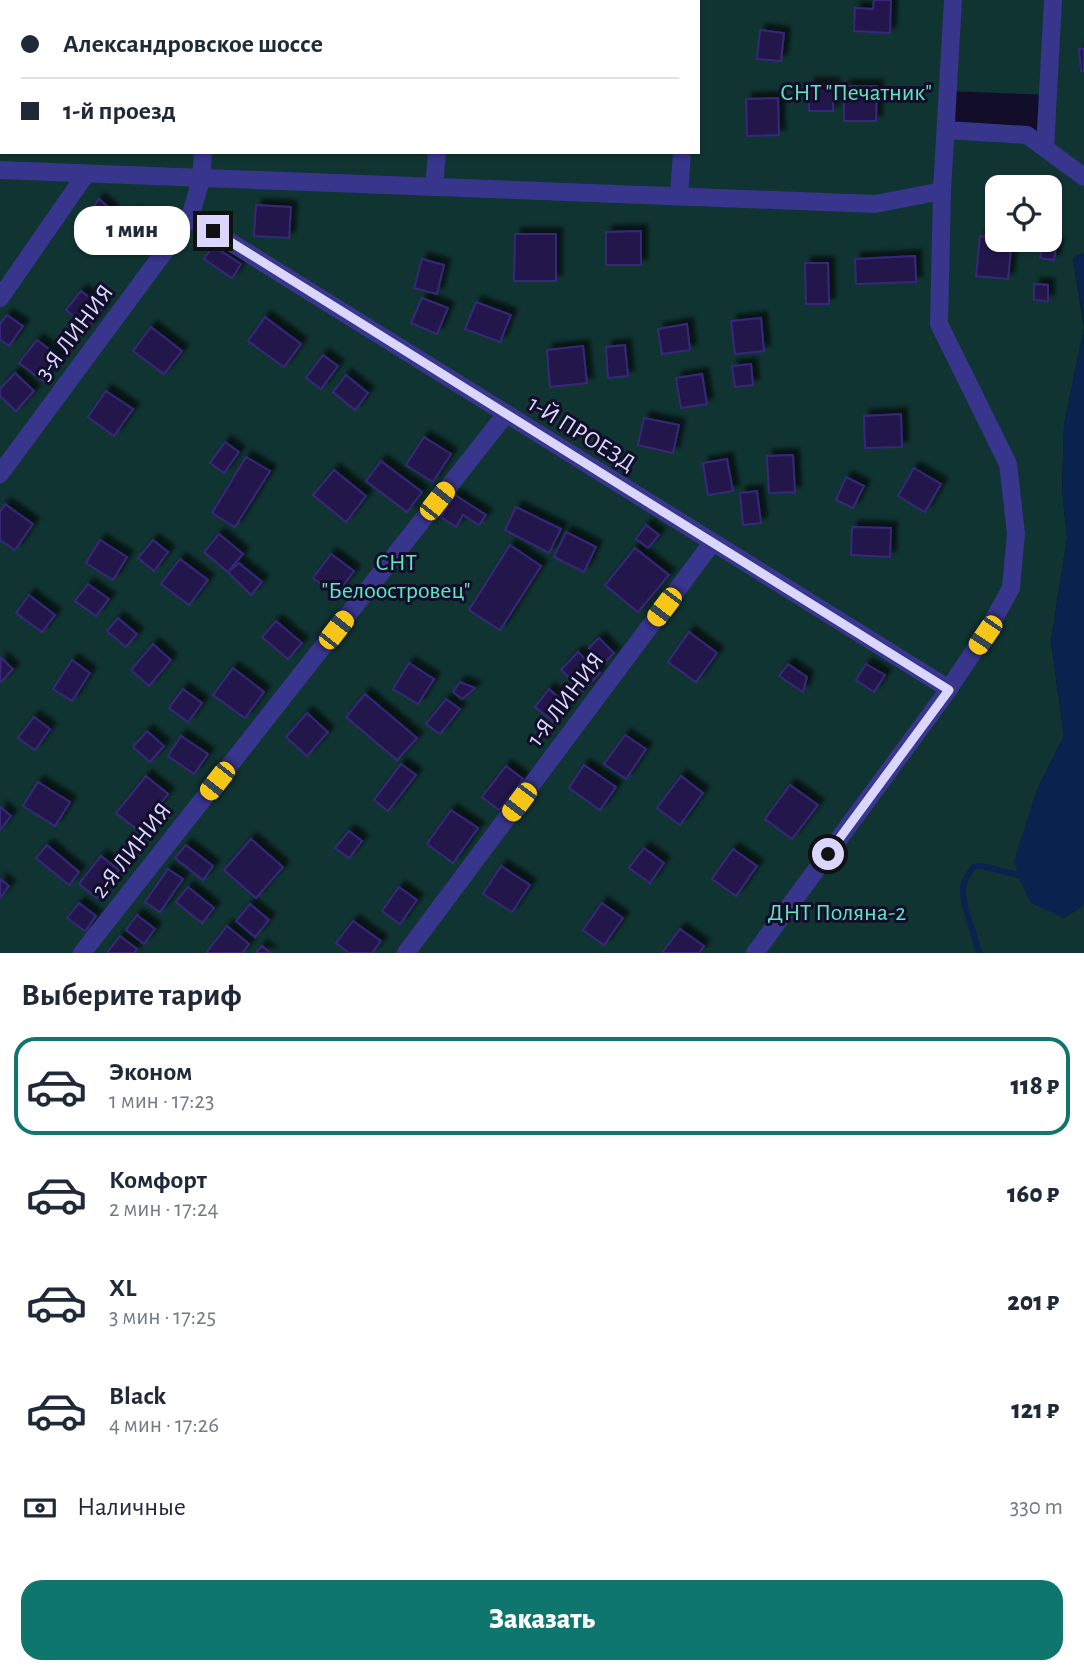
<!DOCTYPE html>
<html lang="ru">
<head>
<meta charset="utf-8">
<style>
	:root { --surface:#fff; --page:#f6f6f7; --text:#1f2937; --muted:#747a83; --line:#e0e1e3; --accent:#0f766e }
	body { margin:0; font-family:"Alegreya Sans",sans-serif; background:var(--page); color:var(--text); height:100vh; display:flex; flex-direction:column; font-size:26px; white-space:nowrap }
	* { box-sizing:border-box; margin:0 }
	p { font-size:23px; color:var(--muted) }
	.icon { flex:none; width:38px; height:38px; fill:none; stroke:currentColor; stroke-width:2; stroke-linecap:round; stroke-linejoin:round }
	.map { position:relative; height:953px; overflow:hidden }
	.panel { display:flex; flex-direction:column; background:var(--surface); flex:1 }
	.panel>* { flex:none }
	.hud { position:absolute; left:0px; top:0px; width:700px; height:154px; box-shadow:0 2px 5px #0004; display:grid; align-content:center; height:154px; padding:0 21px; background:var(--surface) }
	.tools { position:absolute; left:985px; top:175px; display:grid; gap:14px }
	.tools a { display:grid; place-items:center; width:77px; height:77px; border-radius:14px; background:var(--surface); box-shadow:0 2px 5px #0004; font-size:35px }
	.end { position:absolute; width:32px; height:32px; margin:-16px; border:9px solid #dad6ff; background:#111; box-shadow:0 0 0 4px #111 }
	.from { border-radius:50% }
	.bubble { position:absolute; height:49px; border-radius:21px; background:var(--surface); box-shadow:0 2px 5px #0004; font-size:23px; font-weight:800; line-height:49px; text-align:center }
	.car { position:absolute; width:21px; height:42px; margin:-21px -10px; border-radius:9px; box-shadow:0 0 5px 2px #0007; background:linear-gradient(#f5c518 24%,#345 0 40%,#f5c518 0 76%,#345 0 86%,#f5c518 0) }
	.hud b { display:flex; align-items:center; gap:24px; height:66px; font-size:26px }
	.hud b+b { border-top:2px solid var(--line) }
	.hud i { width:18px; height:18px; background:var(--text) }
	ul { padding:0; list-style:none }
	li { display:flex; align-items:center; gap:21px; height:98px; margin:0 14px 10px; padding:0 7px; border:4px solid transparent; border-radius:21px }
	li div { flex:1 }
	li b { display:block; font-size:26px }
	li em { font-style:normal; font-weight:800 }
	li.on { border-color:var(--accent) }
	li>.icon { width:63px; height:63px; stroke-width:1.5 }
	h2 { padding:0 21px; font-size:32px; line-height:84px }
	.pay { display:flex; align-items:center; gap:18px; height:77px; padding:0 21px; font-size:26px }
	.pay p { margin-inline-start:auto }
	.cta { display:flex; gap:14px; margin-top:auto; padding:14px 21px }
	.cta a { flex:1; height:80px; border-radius:21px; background:var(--accent); color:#fff; font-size:28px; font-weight:800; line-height:80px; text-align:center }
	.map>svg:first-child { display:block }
	.green { fill:#103432; fill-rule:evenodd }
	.water { fill:#08234e }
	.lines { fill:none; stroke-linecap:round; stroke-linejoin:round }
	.stream { stroke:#08234e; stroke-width:6 }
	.building { fill:#22184c; stroke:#37287a; stroke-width:2; filter:url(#shadow) }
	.minor { stroke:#37358c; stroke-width:18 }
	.route { stroke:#dad6ff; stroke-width:9 }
	.labels { text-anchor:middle; stroke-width:6; stroke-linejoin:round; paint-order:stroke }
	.park-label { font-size:24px; fill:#57eac3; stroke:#120e29 }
	.street-label { font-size:24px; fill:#dad6ff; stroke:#120e29 }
</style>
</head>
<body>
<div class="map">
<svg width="1084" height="953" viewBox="0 0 1084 953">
	<defs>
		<filter id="shadow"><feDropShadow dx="6" dy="-6" stdDeviation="2" flood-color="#0009"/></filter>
	</defs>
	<rect width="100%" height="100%" fill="#120e29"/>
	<path class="green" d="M0 0H1084V253L1073 258 1084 328 1064 425 1062 488 1067 538 1051 641 1064 736 1036 792 1054 912 1064 918 1081 907 1084 901V953H0ZM2 2H698V152H2ZM949 91 1047 95 1045 148 1027 135 946 131ZM998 187H1050V240H998Z"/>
	<g class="water">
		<polygon points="1084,253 1084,324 1073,258"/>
		<polygon points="1084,328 1084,901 1081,907 1064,918 1031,903 1020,881 1014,861 1036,792 1064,736 1051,641 1067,538 1062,488 1064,425"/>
	</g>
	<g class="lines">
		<g class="stream">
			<polyline points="580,2 580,0"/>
			<path d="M979 953C975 935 961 903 963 887 964 880 970 873 973 867L982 866 1018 875 1022 869"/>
		</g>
	</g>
	<g class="building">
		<polygon points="874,0 891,0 890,33 854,31 855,8 873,9"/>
		<polygon points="760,30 784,33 781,61 757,59"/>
		<polygon points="1079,49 1084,49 1084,71 1081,71"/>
		<rect x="809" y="84" width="24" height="27"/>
		<polygon points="844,86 877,86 876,121 844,121"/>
		<polygon points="778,98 779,135 747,136 746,99"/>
		<polygon points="99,199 112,210 99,225 87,215"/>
		<polygon points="256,205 291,207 289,238 254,236"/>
		<polygon points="133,212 152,228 133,252 113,236"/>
		<polygon points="641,231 641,265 606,265 606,232"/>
		<polygon points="515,234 556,234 556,281 514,281"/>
		<polygon points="980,236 998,238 998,240 1012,240 1008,279 976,276"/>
		<polygon points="1043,240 1057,242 1054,260 1040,258"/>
		<polygon points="213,246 241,264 232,278 204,259"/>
		<polygon points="915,256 916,282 856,284 855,259"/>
		<polygon points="422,259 444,265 437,294 414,288"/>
		<polygon points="805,263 828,263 829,304 806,304"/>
		<polygon points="1034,284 1048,285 1048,301 1034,300"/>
		<polygon points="81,291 103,308 88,327 66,310"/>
		<polygon points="422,298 448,308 437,334 411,323"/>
		<polygon points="476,302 511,315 500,342 465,329"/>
		<polygon points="7,315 23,326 9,346 0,339 0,324"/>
		<polygon points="265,317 301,344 284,367 248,341"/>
		<polygon points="761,318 764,351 735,354 731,321"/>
		<polygon points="687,324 690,350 662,354 658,329"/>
		<polygon points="151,327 182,351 164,374 133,351"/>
		<polygon points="37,340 61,358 43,381 19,363"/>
		<polygon points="625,345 628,376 608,378 606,347"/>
		<polygon points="583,346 587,383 550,387 547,350"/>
		<polygon points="323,355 338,366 321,389 306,378"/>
		<polygon points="751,364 753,385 735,387 732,366"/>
		<polygon points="15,373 34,391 16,411 0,396 0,389"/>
		<polygon points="702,374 707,404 681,408 676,378"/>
		<polygon points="346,375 368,393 355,410 333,392"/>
		<polygon points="106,391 133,409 114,436 88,417"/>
		<polygon points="901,414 902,447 865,448 864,416"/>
		<polygon points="644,418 679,425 673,453 638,445"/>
		<polygon points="424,437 451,454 433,482 406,465"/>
		<polygon points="225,442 239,452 224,473 210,463"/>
		<polygon points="793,455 795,492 769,493 767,456"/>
		<polygon points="246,457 270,471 235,527 212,513"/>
		<polygon points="727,459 733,491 708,495 703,463"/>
		<polygon points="381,461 422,492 407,512 366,481"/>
		<polygon points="914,468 941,484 925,512 898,496"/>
		<polygon points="334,470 366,496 346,522 313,495"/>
		<polygon points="846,477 864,486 853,508 836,500"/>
		<polygon points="757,491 761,523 743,525 740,493"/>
		<polygon points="455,495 486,515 479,525 463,515 456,527 441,517"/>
		<polygon points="5,504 33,524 15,550 0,540 0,512"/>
		<polygon points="516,507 561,529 549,553 505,530"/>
		<polygon points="646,525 659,535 648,548 636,539"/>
		<polygon points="852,527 891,528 890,557 851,555"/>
		<polygon points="566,532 596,547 584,572 554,557"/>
		<polygon points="219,534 243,554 228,572 204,552"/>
		<polygon points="100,540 127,557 113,580 86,563"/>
		<polygon points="153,540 168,552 154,571 138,558"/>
		<polygon points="510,545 541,566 500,630 469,610"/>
		<polygon points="635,548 669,575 638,612 605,585"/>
		<polygon points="331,554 354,571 336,595 313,578"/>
		<polygon points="180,559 208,580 189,605 161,584"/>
		<polygon points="239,563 262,582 251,595 228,572"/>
		<polygon points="88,584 109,599 96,616 75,601"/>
		<polygon points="29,595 55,615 42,632 16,613"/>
		<polygon points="118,618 137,634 126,647 107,631"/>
		<polygon points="276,621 302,643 288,659 262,637"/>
		<polygon points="689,632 717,653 696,682 668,662"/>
		<polygon points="599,638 614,653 604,663 589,648"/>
		<polygon points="153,644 171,660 149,686 131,670"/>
		<polygon points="578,652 600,673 583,691 561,670"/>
		<polygon points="1,658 13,669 1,682 0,681"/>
		<polygon points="72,660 90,673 72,701 53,689"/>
		<polygon points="409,663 434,679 418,704 393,689"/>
		<polygon points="788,664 807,677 803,692 779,676"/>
		<polygon points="866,664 885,675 874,692 856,680"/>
		<polygon points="233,668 264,692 245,718 213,695"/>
		<polygon points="460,682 475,688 462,699 453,692"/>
		<polygon points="183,689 202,703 188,722 169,708"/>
		<polygon points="549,689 568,705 554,722 535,707"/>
		<polygon points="365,694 417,738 397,760 346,717"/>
		<polygon points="446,699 460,709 440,734 426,724"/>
		<polygon points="307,713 328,732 307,756 286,737"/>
		<polygon points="34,717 50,729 35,750 18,738"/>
		<polygon points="147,731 164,746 150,762 133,747"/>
		<polygon points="625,735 646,749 626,779 604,764"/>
		<polygon points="181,736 208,754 194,774 168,756"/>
		<polygon points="401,764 416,775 388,811 374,800"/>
		<polygon points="584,765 616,787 600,810 569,788"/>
		<polygon points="506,766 523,779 499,810 482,797"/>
		<polygon points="146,776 168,794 139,831 116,813"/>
		<polygon points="681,776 703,793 680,825 657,808"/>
		<polygon points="38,782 70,802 55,826 23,806"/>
		<polygon points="790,785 818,805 792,839 765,819"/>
		<polygon points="0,807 11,816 0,830"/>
		<polygon points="451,810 478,828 453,863 427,844"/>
		<polygon points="349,831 362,841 349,858 335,848"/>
		<polygon points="251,839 283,867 256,898 224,870"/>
		<polygon points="47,845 79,872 69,885 36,858"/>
		<polygon points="186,845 213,866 203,880 175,858"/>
		<polygon points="644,848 664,863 650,883 629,868"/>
		<polygon points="733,849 757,866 736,896 712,879"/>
		<polygon points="101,856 119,870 97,898 79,884"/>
		<polygon points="501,866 530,885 512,912 483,894"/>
		<polygon points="168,869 183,879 160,912 145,902"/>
		<polygon points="0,879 9,886 0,898"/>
		<polygon points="188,887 214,908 202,923 176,902"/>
		<polygon points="399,887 417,900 400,924 382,911"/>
		<polygon points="79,903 96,916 85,931 67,918"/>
		<polygon points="602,903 623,918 604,945 583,930"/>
		<polygon points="250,904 269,920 255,937 236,921"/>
		<polygon points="137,915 155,929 144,944 126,930"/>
		<polygon points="353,921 381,941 372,953 349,953 336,943"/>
		<polygon points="227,926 249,944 242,953 206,953"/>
		<polygon points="680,929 704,946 699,953 662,953"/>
		<polygon points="120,936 137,949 134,953 107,953"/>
		<polygon points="262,946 270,953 256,953"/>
	</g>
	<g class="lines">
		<g class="minor">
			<polyline points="213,2 213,0"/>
			<polyline points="448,2 448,0"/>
			<polyline points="689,2 689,0"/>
			<polyline points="946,130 1027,135 1084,177"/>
			<polyline points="1045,148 1053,0"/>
			<polyline points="0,170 875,204 942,191"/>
			<polyline points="434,187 437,152"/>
			<polyline points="679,196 682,152"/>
			<polyline points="190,217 949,689"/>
			<polyline points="0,298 86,174"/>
			<polyline points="0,474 190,217 201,180 203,152"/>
			<polyline points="82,953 505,415"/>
			<polyline points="406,953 712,543"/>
			<polyline points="755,953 941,700 985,635 1011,588 1016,533 1008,464 939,324 942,191 953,0"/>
		</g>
	</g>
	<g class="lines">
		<polyline class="route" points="213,231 949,690 828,854"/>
	</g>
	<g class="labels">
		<g class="park-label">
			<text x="856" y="100">СНТ "Печатник"</text>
			<text x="396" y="570">СНТ<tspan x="396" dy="28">"Белоостровец"</tspan></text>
			<text x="837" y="920">ДНТ Поляна-2</text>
		</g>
		<g class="street-label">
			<text transform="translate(74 332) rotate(-53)" y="8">3-Я ЛИНИЯ</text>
			<text transform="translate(582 433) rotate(32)" y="8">1-Й ПРОЕЗД</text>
			<text transform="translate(565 699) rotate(-53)" y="8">1-Я ЛИНИЯ</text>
			<text transform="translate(131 850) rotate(-52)" y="8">2-Я ЛИНИЯ</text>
		</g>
	</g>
</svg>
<div class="tools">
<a><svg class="icon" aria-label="locate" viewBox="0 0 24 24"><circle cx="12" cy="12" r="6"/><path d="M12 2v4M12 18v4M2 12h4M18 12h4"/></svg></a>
</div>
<i class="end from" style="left:828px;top:854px"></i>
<i class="end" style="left:213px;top:231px"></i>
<div class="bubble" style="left:74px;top:206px;width:116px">1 мин</div>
<i class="car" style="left:437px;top:501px;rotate:38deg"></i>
<i class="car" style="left:664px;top:607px;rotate:217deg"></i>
<i class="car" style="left:336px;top:630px;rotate:38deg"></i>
<i class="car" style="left:985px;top:635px;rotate:214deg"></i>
<i class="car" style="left:217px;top:781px;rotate:218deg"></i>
<i class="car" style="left:519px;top:802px;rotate:217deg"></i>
<div class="hud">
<b><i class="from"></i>Александровское шоссе</b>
<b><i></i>1-й проезд</b>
</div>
</div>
<section class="panel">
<h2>Выберите тариф</h2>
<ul>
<li class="on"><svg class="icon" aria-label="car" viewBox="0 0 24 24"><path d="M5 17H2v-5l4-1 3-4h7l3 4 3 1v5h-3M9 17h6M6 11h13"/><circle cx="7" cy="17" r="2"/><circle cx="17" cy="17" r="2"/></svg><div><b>Эконом</b><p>1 мин · 17:23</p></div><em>118 ₽</em></li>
<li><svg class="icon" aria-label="car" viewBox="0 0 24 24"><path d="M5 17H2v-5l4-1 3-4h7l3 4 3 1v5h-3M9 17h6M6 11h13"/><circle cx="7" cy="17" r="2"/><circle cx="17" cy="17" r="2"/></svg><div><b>Комфорт</b><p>2 мин · 17:24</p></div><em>160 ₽</em></li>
<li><svg class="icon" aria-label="car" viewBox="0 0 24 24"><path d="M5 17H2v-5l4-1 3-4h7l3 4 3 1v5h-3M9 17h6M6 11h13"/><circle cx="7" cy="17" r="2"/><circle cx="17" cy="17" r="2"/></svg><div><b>XL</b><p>3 мин · 17:25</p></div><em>201 ₽</em></li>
<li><svg class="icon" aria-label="car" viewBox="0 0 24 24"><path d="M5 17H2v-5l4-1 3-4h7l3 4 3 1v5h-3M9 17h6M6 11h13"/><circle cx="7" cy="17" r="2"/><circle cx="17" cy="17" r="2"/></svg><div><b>Black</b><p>4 мин · 17:26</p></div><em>121 ₽</em></li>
</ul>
<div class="pay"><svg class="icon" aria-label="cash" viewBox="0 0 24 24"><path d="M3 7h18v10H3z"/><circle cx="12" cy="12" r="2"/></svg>Наличные<p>330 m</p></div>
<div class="cta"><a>Заказать</a></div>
</section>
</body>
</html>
